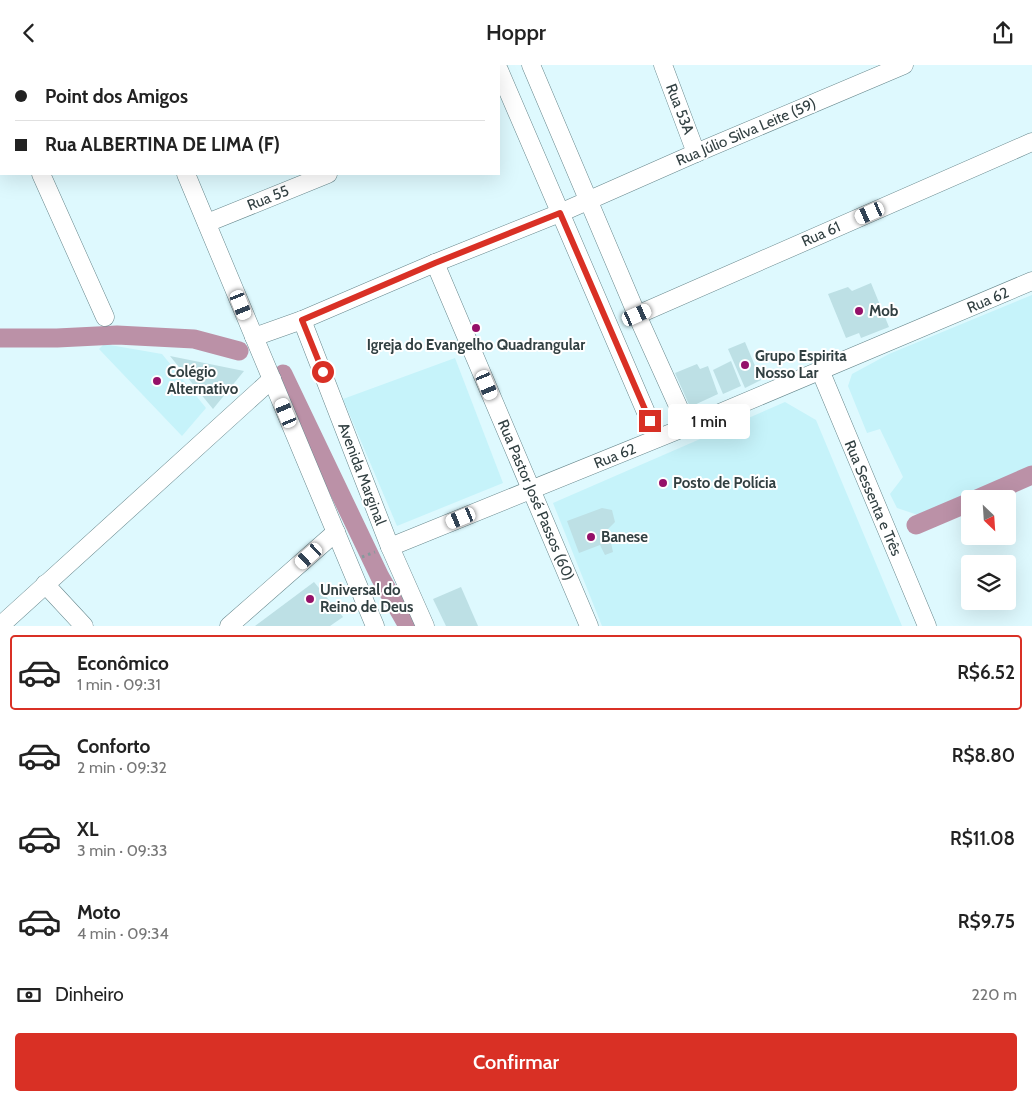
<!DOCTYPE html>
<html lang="pt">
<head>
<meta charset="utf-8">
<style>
	:root { --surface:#fff; --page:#f6f6f6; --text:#222; --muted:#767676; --line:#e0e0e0; --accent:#d93025 }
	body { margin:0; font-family:Cabin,sans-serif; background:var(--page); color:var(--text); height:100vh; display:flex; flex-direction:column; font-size:19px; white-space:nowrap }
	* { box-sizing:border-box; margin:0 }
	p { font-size:16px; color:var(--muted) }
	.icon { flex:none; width:28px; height:28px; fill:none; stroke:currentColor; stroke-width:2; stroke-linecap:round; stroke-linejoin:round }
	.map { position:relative; height:561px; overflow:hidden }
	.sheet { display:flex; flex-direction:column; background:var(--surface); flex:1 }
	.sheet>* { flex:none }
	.guide { position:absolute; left:0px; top:0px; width:500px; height:110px; box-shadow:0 5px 20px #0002; display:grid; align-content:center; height:110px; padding:0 15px; background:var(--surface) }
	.needle { width:32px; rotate:155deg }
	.controls { position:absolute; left:961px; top:425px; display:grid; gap:10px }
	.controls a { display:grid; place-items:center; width:55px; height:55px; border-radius:5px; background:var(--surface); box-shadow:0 5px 20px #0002; font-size:25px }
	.end { position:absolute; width:22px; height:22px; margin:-11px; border:6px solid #d93025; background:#fff; box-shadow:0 0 0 2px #fff }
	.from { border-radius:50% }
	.bubble { position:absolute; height:35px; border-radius:5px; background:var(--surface); box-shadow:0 5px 20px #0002; font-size:16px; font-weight:600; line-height:35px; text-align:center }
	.car { position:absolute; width:15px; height:30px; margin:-15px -8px; border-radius:6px; box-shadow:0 0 4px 1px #0007; background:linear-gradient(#fff 24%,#345 0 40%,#fff 0 76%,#345 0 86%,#fff 0) }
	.guide b { display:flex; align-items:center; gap:18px; height:48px; font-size:19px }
	.guide b+b { border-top:1px solid var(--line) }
	.guide i { width:12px; height:12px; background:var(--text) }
	ul { padding:9px 0 0; list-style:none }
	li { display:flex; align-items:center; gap:15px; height:75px; margin:0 10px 8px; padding:0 5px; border:2px solid transparent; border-radius:5px }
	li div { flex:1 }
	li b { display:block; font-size:19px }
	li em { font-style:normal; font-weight:600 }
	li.active { border-color:var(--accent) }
	li>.icon { width:45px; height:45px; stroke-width:1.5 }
	.pay { display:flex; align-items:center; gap:12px; height:55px; padding:0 15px; font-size:19px }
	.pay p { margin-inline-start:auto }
	.cta { display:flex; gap:10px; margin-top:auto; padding:10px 15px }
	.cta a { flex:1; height:58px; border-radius:5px; background:var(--accent); color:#fff; font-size:20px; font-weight:600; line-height:58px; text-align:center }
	header { display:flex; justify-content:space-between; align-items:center; height:65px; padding:0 15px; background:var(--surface); font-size:22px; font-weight:600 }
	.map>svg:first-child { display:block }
	.built { fill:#c6f3fa }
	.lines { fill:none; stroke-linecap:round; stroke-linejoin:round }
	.canal { stroke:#bb91a7; stroke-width:19 }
	.building { fill:#bde0e5 }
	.minor-casing { stroke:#67878c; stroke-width:19 }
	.path { stroke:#85999c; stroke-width:3; stroke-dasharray:2.5 4; stroke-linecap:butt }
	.minor { stroke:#fff; stroke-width:18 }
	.route { stroke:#d93025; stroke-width:6 }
	.poi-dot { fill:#951169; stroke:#fff; stroke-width:2 }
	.labels { text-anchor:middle; stroke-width:4; stroke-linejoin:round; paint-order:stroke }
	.street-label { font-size:15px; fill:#324042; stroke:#fff }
	.poi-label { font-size:15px; font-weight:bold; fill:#324042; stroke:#fff; text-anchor:start }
</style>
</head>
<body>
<header><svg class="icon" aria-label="back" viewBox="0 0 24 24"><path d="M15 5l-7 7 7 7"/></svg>Hoppr<svg class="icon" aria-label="share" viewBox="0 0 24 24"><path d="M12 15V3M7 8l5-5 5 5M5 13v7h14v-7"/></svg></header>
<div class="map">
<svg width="1032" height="561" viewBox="0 0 1032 561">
	<rect width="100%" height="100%" fill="#def9fe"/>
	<g class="built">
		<polygon points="1032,230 1032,401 918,450 897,443 890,429 903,412 880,364 867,368 848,321 852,309 889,289"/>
		<polygon points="104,279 162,289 206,343 182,371 99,284"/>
		<polygon points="455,293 503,418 397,461 343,334"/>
		<polygon points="785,337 816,355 902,561 602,561 553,438"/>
	</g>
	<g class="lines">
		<g class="canal">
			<polyline points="0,273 57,273 117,270 194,274 239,286"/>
			<polyline points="283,309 380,512 408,561"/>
			<polyline points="977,434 1032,410"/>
			<polyline points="916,460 970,437"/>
		</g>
	</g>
	<g class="building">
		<polygon points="871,218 889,262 861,273 859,268 846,273 828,229 848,222 852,226"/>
		<polygon points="745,277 761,315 745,323 728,284"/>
		<polygon points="170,291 244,306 213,344"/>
		<polygon points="731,296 741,321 723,329 713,305"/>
		<polygon points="697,299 700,304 708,301 718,329 690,342 675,308"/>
		<polygon points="602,443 612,445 615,457 608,464 613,487 605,490 600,480 579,488 567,456"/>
		<polygon points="314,517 343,552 330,561 255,561"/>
		<polygon points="461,522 478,561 446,561 433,534"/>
	</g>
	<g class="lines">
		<g class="minor-casing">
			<g id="minor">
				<polyline points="134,0 134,1"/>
				<polyline points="531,0 637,250 687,361"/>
				<polyline points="663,0 696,88"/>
				<polyline points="282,1 285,0"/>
				<polyline points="499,5 657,373"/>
				<polyline points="0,40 1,42"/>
				<polyline points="41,109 105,252"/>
				<polyline points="186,109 375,561"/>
				<polyline points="207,158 328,109"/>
				<polyline points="435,198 589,561"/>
				<polyline points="637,250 1032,77"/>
				<polyline points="302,255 390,482 425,561"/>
				<polyline points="254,272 302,255 435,198 560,148 696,88 904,0"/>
				<polyline points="820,305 927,561"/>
				<polyline points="390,482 703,355 1032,216"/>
				<polyline points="45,519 84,561"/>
				<polyline points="0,561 272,314"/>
				<polyline points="229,561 336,467"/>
			</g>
		</g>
		<polyline class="path" points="362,492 375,487"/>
		<use href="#minor" class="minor"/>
	</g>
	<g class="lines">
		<polyline class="route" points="323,307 302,255 435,198 560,148 650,356"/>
	</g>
	<g class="poi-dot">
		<circle cx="859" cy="246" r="5"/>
		<circle cx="476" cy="263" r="5"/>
		<circle cx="745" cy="300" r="5"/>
		<circle cx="157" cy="316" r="5"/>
		<circle cx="663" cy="418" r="5"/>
		<circle cx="591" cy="472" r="5"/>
		<circle cx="310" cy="534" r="5"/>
	</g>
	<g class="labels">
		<g class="street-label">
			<text transform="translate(680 44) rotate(69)" y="5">Rua 53A</text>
			<text transform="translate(746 67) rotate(-23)" y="5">Rua Júlio Silva Leite (59)</text>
			<text transform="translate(268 133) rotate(-22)" y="5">Rua 55</text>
			<text transform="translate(821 169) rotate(-24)" y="5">Rua 61</text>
			<text transform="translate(988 235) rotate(-23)" y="5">Rua 62</text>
			<text transform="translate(615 391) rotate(-22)" y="5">Rua 62</text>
			<text transform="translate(362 409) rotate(69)" y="5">Avenida Marginal</text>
			<text transform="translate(873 433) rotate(67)" y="5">Rua Sessenta e Três</text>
			<text transform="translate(536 435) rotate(67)" y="5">Rua Pastor José Passos (60)</text>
		</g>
		<g class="poi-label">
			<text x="869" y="251">Mob</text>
			<text x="476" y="285" text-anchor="middle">Igreja do Evangelho Quadrangular</text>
			<text x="755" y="296">Grupo Espirita<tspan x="755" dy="17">Nosso Lar</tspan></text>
			<text x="167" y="312">Colégio<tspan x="167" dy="17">Alternativo</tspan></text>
			<text x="673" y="423">Posto de Polícia</text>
			<text x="601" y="477">Banese</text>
			<text x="320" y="530">Universal do<tspan x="320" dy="17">Reino de Deus</tspan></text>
		</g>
	</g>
</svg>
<div class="controls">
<a><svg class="needle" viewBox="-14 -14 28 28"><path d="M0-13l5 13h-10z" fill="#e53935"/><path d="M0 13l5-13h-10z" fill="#767676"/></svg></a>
<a><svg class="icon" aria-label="layers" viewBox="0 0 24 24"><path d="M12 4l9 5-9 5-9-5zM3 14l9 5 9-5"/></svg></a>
</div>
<i class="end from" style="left:323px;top:307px"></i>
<i class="end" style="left:650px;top:356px"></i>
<div class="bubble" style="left:668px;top:339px;width:82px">1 min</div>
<i class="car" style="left:870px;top:148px;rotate:246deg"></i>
<i class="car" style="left:241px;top:240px;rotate:158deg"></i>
<i class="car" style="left:637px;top:250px;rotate:66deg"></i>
<i class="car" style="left:487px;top:320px;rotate:157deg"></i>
<i class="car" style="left:286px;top:348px;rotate:337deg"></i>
<i class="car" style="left:461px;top:453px;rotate:248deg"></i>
<i class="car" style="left:309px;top:491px;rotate:228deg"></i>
<div class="guide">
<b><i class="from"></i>Point dos Amigos</b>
<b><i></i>Rua ALBERTINA DE LIMA (F)</b>
</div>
</div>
<section class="sheet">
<ul>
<li class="active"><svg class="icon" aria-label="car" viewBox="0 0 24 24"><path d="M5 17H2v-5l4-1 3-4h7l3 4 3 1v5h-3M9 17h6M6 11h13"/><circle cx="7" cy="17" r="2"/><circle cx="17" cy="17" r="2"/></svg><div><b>Econômico</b><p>1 min · 09:31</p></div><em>R$6.52</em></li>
<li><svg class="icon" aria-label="car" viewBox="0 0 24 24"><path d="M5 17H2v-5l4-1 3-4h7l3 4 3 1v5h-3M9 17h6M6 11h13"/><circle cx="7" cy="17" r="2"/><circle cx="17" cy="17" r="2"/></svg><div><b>Conforto</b><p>2 min · 09:32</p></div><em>R$8.80</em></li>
<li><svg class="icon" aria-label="car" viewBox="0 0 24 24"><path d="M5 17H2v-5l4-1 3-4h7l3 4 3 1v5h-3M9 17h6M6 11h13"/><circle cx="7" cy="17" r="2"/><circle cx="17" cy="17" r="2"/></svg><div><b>XL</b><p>3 min · 09:33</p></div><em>R$11.08</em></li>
<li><svg class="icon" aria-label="car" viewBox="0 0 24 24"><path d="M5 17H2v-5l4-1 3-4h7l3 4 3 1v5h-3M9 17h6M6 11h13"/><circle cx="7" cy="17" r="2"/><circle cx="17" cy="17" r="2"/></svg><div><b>Moto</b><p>4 min · 09:34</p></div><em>R$9.75</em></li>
</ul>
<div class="pay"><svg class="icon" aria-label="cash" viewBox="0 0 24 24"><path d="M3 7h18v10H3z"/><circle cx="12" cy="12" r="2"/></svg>Dinheiro<p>220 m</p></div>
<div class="cta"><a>Confirmar</a></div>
</section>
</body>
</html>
